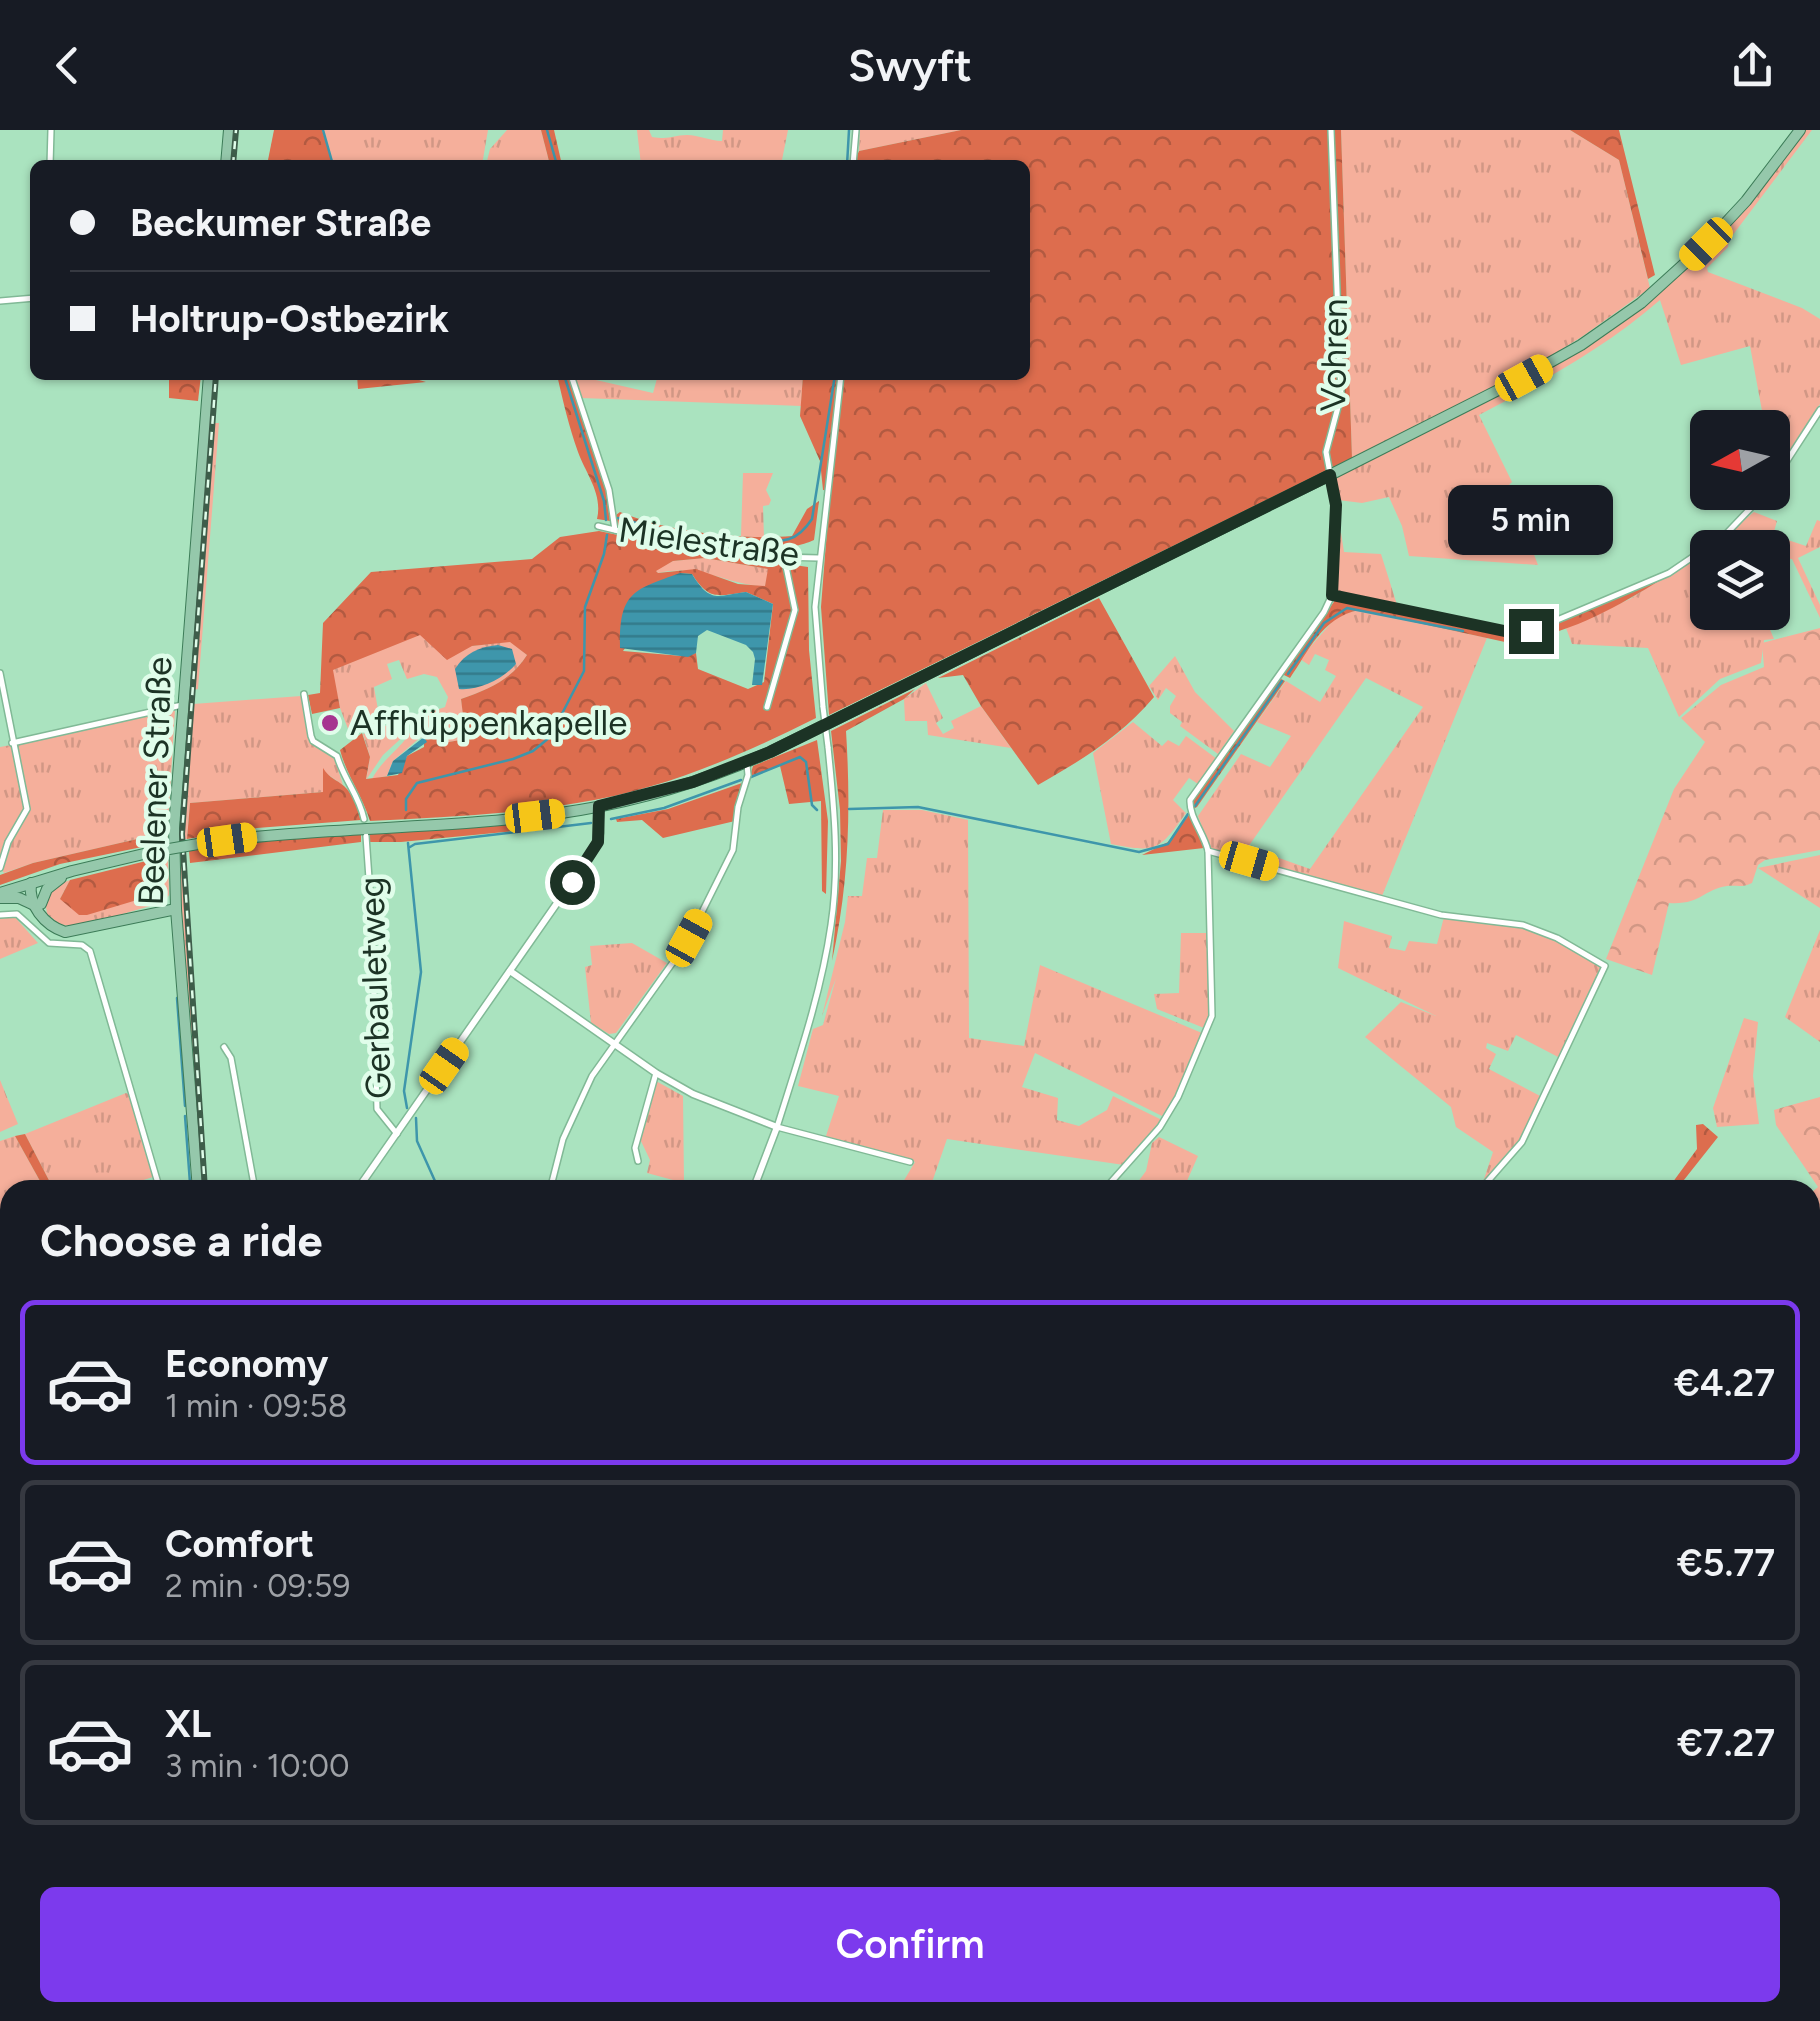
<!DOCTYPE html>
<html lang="en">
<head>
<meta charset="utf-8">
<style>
	:root { --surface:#171b24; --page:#242831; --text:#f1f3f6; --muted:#9ea1a6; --line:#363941; --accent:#7c3aed }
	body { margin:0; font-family:Figtree,sans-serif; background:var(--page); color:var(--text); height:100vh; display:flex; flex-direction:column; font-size:38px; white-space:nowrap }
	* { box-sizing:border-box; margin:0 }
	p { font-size:32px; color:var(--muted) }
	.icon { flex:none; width:55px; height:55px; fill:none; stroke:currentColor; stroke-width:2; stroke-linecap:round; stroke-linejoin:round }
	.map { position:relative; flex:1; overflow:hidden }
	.sheet { position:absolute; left:0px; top:1050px; width:1820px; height:842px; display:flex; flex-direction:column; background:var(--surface); border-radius:30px 30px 0 0; box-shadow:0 2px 8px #0004 }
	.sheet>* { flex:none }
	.top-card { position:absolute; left:30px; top:30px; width:1000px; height:220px; border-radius:15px; box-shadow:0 2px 8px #0004; display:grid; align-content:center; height:220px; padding:0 40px; background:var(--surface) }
	.needle { width:65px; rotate:262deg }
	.controls { position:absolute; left:1690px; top:280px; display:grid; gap:20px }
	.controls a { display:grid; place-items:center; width:100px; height:100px; border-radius:15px; background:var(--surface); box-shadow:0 2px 8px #0004; font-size:50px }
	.end { position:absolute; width:45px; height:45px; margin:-22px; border:12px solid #1c3325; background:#fff; box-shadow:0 0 0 5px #fff }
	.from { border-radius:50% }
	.bubble { position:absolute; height:70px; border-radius:15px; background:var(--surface); box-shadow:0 2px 8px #0004; font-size:32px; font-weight:600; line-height:70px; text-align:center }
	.car { position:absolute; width:30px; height:60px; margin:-30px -15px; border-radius:12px; box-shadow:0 0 8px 2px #0007; background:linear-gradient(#f5c518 24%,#345 0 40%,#f5c518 0 76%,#345 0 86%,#f5c518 0) }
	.top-card b { display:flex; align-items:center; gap:35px; height:95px; font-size:38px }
	.top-card b+b { border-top:2px solid var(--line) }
	.top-card i { width:25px; height:25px; background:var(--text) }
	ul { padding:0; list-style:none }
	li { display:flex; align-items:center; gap:30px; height:165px; margin:0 20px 15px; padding:0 20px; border:5px solid var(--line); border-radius:15px }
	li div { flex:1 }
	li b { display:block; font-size:38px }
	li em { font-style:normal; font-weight:600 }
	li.on { border-color:var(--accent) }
	li>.icon { width:90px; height:90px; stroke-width:1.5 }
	h2 { padding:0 40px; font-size:45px; line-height:120px }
	.button { display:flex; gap:20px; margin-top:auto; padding:20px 40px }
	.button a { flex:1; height:115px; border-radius:15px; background:var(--accent); color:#fff; font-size:40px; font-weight:600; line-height:115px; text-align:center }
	header { display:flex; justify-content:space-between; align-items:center; height:130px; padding:0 40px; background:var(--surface); font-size:45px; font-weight:600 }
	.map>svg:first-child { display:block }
	.grass { fill:url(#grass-tufts); fill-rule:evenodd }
	.forest { fill:url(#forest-crowns); fill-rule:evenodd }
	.park { fill:url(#park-crowns) }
	.water { fill:url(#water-rules) }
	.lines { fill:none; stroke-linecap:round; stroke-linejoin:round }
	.stream { stroke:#3e96ab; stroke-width:2.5 }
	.minor-casing { stroke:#81b996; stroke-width:8 }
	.tertiary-casing { stroke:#81b996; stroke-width:9 }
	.primary-casing { stroke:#3d7c58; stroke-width:12 }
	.minor { stroke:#fff; stroke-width:5 }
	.tertiary { stroke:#fff; stroke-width:6 }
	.primary { stroke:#95c8ab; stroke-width:10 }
	.rail-casing { stroke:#3e5d4a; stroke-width:6 }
	.rail { stroke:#e0fdea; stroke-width:2.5; stroke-dasharray:8; stroke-linecap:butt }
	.minor-bridge-casing { stroke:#81b996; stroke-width:8; stroke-linecap:butt }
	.primary-bridge-casing { stroke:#3d7c58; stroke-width:12; stroke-linecap:butt }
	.minor-bridge { stroke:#fff; stroke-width:5 }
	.primary-bridge { stroke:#95c8ab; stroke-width:10 }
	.route { stroke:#1c3325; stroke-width:12 }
	.poi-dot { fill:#a63590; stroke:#e0fdea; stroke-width:4 }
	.labels { text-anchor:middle; stroke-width:9; stroke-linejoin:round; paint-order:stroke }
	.street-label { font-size:35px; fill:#1c3325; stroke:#e0fdea }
	.poi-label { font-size:35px; fill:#1c3325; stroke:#e0fdea; text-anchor:start }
</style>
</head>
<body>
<header><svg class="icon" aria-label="back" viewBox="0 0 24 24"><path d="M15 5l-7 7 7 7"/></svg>Swyft<svg class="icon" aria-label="share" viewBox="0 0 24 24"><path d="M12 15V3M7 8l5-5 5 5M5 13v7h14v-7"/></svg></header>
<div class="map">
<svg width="1820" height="1891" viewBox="0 0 1820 1891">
	<defs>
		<pattern id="grass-tufts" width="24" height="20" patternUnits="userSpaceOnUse" patternTransform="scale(2.5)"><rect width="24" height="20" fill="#f5af9b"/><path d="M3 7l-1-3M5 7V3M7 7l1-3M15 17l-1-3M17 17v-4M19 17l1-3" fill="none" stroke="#d19785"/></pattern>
		<pattern id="forest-crowns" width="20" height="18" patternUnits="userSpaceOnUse" patternTransform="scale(2.5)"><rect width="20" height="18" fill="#dd6d4e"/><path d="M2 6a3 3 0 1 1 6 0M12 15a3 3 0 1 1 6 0" fill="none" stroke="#b25a41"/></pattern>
		<pattern id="park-crowns" width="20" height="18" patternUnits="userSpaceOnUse" patternTransform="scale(2.5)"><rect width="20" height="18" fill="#f5af9b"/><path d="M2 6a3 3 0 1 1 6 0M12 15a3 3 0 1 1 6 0" fill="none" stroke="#d19785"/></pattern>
		<pattern id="water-rules" width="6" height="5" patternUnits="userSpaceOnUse" patternTransform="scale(2.5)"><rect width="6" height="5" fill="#3e96ab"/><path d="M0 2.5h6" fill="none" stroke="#337b8b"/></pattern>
	</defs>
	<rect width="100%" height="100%" fill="#aae3bf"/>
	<g class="grass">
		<polygon points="324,0 488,0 482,35 334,35"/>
		<polygon points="507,0 541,0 550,35 486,35 490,19"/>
		<path d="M637 0H649L652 7C672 10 672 5 687 5 699 5 710 11 722 11L723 0H788L781 35H641Z"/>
		<polygon points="860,0 961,0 859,21"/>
		<polygon points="1341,0 1570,0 1619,30 1650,158 1583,206 1523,243 1352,328"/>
		<path d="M1805 0H1812L1729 110 1728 117 1707 138 1708 142 1802 178 1820 189V274L1774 347 1772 298 1765 297 1750 216 1681 235 1660 170C1605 218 1543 251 1479 285L1512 352 1508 356 1538 435 1409 426 1402 396 1389 367 1362 373 1338 370 1333 349 1544 243 1620 193 1665 157Z"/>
		<polygon points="213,245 215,245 179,711 179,684"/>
		<polygon points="574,245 653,263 658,245 803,245 801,276 581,268"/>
		<polygon points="215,293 219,293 198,559 194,560"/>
		<polygon points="743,343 773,343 766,360 771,370 769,375 763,376 764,408 741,406"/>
		<polygon points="1754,382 1777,391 1773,405 1806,416 1817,390 1820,391 1820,417 1798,428 1820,475 1820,488 1792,429 1773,428 1772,418 1710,418"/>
		<polygon points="1336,402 1341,403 1344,422 1381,424 1398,478 1334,464"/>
		<polygon points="1707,419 1708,482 1763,483 1774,509 1764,510 1761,533 1720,549 1679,587 1648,518 1572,514 1566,498 1630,469"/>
		<path d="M705 428 769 439 765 457C721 453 703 434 658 443L655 440 673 431Z"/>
		<path d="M1359 480 1487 508 1382 766 1210 718 1198 686 1241 624 1270 637 1291 606 1257 592 1286 551 1320 572 1336 546 1325 540 1329 530 1315 524 1309 535 1300 529 1338 485ZM1366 548 1423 577 1310 739 1248 717Z"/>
		<path d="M420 504 472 516 510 511 527 525C511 550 489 559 461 569L467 609 443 613 431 598 393 631 387 646 372 649C385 624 410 615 416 587L445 577 448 567 437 547 424 544 407 549 399 530 387 534 392 549 374 557 380 591 350 604 340 578 332 540Z"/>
		<polygon points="1175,526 1195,562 1234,601 1218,624 1180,596 1182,592 1170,583 1170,576 1176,566 1166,558 1158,570 1149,556"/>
		<polygon points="926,553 943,588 936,593 943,604 954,598 951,591 981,576 1011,618 928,605 927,591 905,591 904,569"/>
		<polygon points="301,566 308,607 334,627 343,655 324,642 323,662 190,673 187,709 184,709 193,574"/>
		<polygon points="175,579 167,712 161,713 159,704 33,733 4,743 2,740 6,720 29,679 16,621 18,615"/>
		<polygon points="410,587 407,603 383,625 366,650 370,627 363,604"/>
		<path d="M1133 592 1162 616 1168 610 1179 616 1186 606 1217 629 1198 654 1189 648 1173 670 1186 683C1159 721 1156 723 1111 714L1093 623Z"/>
		<polygon points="11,615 25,677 3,718 0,731 0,617"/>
		<polygon points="883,680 922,680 968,690 969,908 1024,916 1040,835 1202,903 1175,966 1162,986 1035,923 1022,957 1058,968 1057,990 1079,996 1107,980 1113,966 1162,990 1149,1011 1124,1035 947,1009 930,1058 900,1057 915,1032 825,1009 839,966 798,956 813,899 823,895 836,848 822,886 845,792 848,766 862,766 867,728 877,728"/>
		<polygon points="181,722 204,1060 181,771"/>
		<polygon points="168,725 169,765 164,772 74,798 58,793 47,784 45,770 57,755 70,750 60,769 163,750 162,727"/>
		<polygon points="1820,725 1820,778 1758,738"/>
		<polygon points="13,785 38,813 0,829 0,788"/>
		<polygon points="1444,787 1522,797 1550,806 1599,836 1602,841 1560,928 1516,905 1508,921 1487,913 1486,918 1496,924 1489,939 1542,967 1514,1021 1483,1052 1493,1022 1456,997 1451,977 1365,907 1401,872 1436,886 1338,838 1344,791 1392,806 1389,818 1405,821 1409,811 1437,814"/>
		<polygon points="1820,800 1820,912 1785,887"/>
		<polygon points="1181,803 1208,803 1210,885 1204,898 1157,879 1154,864 1179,863"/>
		<polygon points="632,813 667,833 616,903 609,904 591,893 585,837 592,835 590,816"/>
		<polygon points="1744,888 1758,892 1753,946 1759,994 1717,997 1713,978"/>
		<polygon points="0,950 18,994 0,1002"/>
		<polygon points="656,951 683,966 684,1053 647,1043 650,1030 640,1009"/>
		<polygon points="126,963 130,965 156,1046 112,1060 54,1060 25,1004"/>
		<polygon points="15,1006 45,1060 10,1060 10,1097 0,1101 0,1011"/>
		<polygon points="1159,1007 1198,1026 1183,1060 1132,1060 1146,1041 1152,1013"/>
		<polygon points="10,1100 10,1158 0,1158 0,1104"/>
		<polygon points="1820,1496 1820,1620 1810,1621 1810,1519"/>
		<polygon points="1810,1786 1820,1787 1820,1891 1691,1891 1681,1883 1810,1882"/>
	</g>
	<g class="forest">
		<polygon points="274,0 322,0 334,35 267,35"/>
		<polygon points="541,0 554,0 562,35 550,35"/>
		<polygon points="961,0 1341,0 1352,328 829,585 821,477 830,361 823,360 820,331 800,286 803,245 1025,245 1025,35 853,35 859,21"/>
		<polygon points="1570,0 1619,0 1655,145 1648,149 1619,30"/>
		<polygon points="169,245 201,245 198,271 169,268"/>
		<polygon points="357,245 402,245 426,252 358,259"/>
		<path d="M557 245H568L606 361 610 391 597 389C603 364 586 344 578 322 569 297 563 271 557 245Z"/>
		<path d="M819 371 814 410C770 432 665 405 616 395V385L620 382C668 402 740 410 792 406L807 379Z"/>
		<path d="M599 401 695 421 808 437 809 520 816 588C740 626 662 660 577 673 509 685 439 687 370 691 362 665 347 646 340 620L362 603 370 627 366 649 398 645 407 626 424 617V607L420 608 432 598 443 613 466 609 461 569C489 559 511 550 527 525L510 512 472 516 447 530 420 505 333 540 340 578 312 584 308 565 320 563 323 493 371 442 532 429 560 407ZM705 428 768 439 765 456 738 454 696 439 658 443 656 441 673 431ZM680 443 692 444C709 471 718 466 746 462L773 474 764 552 748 559 698 539 696 523 682 526 623 521Z"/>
		<path d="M1662 449C1614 479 1562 508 1505 512L1359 480C1321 488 1309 521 1290 548L1282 544 1336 469 1523 506Z"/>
		<path d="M1099 468 1154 567C1121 606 1082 630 1038 655L981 576 963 545 938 548Z"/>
		<polygon points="1279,548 1285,551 1197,677 1193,679 1193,670"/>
		<path d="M915 559 904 569 846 601C851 680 849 754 832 831L841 731 840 680 831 601Z"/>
		<polygon points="817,610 828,691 826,764 822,761 821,671 789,674 780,636 750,646 753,636"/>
		<path d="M323 638C330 649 336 649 344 656 354 665 357 678 361 690L257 698 187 709 190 673 323 662Z"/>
		<polygon points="742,653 735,691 663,708 642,690 617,692 616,689 668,679"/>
		<polygon points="1189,685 1199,701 1204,718 1142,725 1168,712"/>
		<polygon points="550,691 551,697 535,699 401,712 369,712 368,703"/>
		<polygon points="159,704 161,713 60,734 0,755 0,745 33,733"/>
		<polygon points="361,704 361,712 190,733 189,721 302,707"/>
		<polygon points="162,727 164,749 147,767 87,785 79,785 60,769 70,750"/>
		<polygon points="1703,994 1718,1007 1676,1060 1667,1060 1697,1019 1696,995"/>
		<polygon points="25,1004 54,1060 45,1060 15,1006"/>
	</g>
	<g class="park">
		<path d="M1820 498V720L1765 730 1758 735 1752 753C1742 758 1737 755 1727 756 1702 760 1701 775 1669 773L1652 845 1606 829 1674 659 1705 612 1681 588 1721 555 1764 537 1762 513Z"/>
		<polygon points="1820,967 1820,1080 1812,1062 1818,1057 1776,995 1774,980"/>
		<polygon points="0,1334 10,1336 10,1845 0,1840"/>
	</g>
	<g class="water">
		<path d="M680 443 692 444C711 475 718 465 746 462L773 474 762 555H752L755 529 753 522 746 515 707 500 698 506 696 523 688 527 620 518C619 462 633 460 680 443Z"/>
		<path d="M498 515 512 519 516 534C503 549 478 561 459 559L455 539C465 523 479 517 498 515Z"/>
		<polygon points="424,607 427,612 407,626 402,643 387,646 393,631"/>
		<polygon points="0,1182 10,1206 7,1206 3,1291 0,1288"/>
	</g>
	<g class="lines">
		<g class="stream">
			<polyline points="323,0 333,35"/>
			<polyline points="547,0 557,35"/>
			<polyline points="847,35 849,0"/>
			<polyline points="564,245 604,371 606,390"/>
			<path d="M618 388C656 399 752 420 789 409 799 406 806 398 812 389L835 245"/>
			<polyline points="1288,544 1324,493 1347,478 1463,501"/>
			<polyline points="751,647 800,627 806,632 812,675 817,680"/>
			<polyline points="1195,676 1282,551"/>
			<polyline points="849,679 918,677 1139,722 1168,714 1188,684"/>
			<polyline points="406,680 406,669 417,653 513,629 533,621 550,607 584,541 585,477 604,424 607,405"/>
			<polyline points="611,689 664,678 741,650"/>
			<polyline points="410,717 415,714 591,693"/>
			<polyline points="177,868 185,976"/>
			<polyline points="407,978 404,961 421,842 408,713"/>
			<polyline points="185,986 190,1053"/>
			<polyline points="416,988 417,1011 439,1060"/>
			<polyline points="898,1060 930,1060"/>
			<polyline points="0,1102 10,1098"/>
			<polyline points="0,1697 10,1673"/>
			<polyline points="1673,1882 1683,1891"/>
			<polyline points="1508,1891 1509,1882"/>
		</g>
		<g class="minor-casing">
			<g id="minor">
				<polyline points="50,35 51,0"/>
				<polyline points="853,35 856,0"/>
				<polyline points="0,171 35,168"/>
				<polyline points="571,245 609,360 615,400"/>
				<polyline points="1772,354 1820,280"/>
				<path d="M598 396C670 414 745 427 819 428"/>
				<polyline points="1332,465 1514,503 1531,501 1669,443 1725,405 1766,362"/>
				<polyline points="0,543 27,679 8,712 0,738"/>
				<path d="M304 564 311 606 313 611 337 626C344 650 359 665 364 689"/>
				<polyline points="767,577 795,480 784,427"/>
				<polyline points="823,577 815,477 841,245"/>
				<polyline points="12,613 182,575"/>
				<path d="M828 617C834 676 840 736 831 795 821 864 798 930 777 997L910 1032"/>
				<polyline points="366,706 372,791 377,979 397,1004"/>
				<polyline points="1208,721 1441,785 1523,795 1557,808 1605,836 1522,1012 1480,1060"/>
				<polyline points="0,785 17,784 49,813 82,815 90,821 160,1060"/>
				<polyline points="224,917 231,928 255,1060"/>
				<polyline points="638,1031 635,1018 656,943"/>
				<polyline points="550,1060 563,1009 592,946 686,814 733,720 738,677 748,645 747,635"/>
				<path d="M1104 1060 1160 997 1178 967 1212 886 1208 721C1204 703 1189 687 1190 670L1324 482 1332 465 1336 375 1326 322 1341 266 1331 0"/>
				<polyline points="1810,1176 1820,1174"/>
				<polyline points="122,1882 152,1891"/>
				<polyline points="281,1882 287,1891"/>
				<polyline points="364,1882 369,1891"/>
				<polyline points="463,1882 474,1891"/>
				<polyline points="617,1882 629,1891"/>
				<polyline points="919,1882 921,1891"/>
				<polyline points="973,1882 975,1891"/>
				<polyline points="1037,1882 1039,1891"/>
				<polyline points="1107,1882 1109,1891"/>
				<polyline points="830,1890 867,1890"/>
				<polyline points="74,1891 77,1882"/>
				<polyline points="114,1891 117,1882"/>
				<polyline points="200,1891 202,1882"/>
				<polyline points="272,1891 274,1882"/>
				<polyline points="536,1891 542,1882"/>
				<polyline points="1658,1891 1661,1882"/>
			</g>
		</g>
		<g class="tertiary-casing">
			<g id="tertiary">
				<polyline points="510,841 656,943 693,964 777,997 753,1060"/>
				<polyline points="357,1060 594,720 600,703 599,677"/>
				<polyline points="829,1882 830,1891"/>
			</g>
		</g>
		<g class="primary-casing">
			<g id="primary">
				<polyline points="226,35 229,0"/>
				<path d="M198 714C325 695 454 701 580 680 646 669 709 649 770 622L1322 349 1524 247 1581 215 1641 173 1706 114 1746 71 1800 0"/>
				<path d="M31 753C28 775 44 795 65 802L176 779"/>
				<polyline points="0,763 72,741 152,722"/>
				<polyline points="0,768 19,768 32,774"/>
				<polyline points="41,774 47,759 61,748"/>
				<polyline points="198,1060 176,779 174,698 209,245"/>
				<polyline points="319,1882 320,1891"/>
			</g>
		</g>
		<use href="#minor" class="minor"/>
		<use href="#tertiary" class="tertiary"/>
		<use href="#primary" class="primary"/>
		<g class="rail-casing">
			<g id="rail">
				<polyline points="233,35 236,0"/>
				<polyline points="205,1060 182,704 216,245"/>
				<polyline points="345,1882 347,1891"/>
			</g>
		</g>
		<use href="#rail" class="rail"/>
		<g class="minor-bridge-casing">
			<polyline id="minor-bridge" points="823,577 828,617"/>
		</g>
		<g class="primary-bridge-casing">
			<polyline id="primary-bridge" points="152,722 198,714"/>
		</g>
		<use href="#minor-bridge" class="minor-bridge"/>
		<use href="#primary-bridge" class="primary-bridge"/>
	</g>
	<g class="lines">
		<polyline class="route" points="572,752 598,712 599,676 693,652 770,622 1330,345 1336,375 1332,465 1514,503 1531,501"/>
	</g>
	<circle class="poi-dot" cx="330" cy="593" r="10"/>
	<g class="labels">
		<g class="street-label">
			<text transform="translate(1334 225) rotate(-89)" y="12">Vohren</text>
			<text transform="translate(709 412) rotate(8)" y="12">Mielestraße</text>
			<text transform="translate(155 651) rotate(-88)" y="12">Beelener Straße</text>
			<text transform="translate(375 858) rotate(-92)" y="12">Gerbauletweg</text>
		</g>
		<g class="poi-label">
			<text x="350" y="605">Affhüppenkapelle</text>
		</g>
	</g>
</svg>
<div class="controls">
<a><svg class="needle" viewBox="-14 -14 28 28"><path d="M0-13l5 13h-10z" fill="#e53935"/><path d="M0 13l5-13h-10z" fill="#9ea1a6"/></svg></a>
<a><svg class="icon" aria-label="layers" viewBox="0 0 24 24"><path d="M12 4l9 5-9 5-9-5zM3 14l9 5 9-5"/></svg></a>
</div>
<i class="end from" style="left:572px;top:752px"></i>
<i class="end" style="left:1531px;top:501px"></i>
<div class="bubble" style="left:1448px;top:355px;width:165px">5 min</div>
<i class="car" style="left:1706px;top:114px;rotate:225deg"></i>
<i class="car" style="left:1524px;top:248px;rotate:61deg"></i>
<i class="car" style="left:535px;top:686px;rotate:83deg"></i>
<i class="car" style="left:227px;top:710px;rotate:82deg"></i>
<i class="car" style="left:1249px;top:731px;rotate:106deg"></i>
<i class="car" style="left:689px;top:808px;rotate:29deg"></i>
<i class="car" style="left:444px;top:936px;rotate:35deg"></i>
<div class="top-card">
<b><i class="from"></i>Beckumer Straße</b>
<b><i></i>Holtrup-Ostbezirk</b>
</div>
<section class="sheet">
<h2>Choose a ride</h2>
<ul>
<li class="on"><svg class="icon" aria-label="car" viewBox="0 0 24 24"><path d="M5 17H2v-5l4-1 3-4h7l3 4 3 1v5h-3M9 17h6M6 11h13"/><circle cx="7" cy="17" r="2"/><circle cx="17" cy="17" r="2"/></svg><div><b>Economy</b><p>1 min · 09:58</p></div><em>€4.27</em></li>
<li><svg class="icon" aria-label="car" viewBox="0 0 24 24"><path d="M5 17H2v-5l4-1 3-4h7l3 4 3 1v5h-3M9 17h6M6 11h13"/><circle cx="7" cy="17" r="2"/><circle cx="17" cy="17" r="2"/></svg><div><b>Comfort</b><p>2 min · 09:59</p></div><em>€5.77</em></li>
<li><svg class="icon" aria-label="car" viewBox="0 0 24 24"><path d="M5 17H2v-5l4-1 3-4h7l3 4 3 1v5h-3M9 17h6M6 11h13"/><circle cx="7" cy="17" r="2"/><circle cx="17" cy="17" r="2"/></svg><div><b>XL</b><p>3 min · 10:00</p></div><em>€7.27</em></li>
</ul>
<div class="button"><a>Confirm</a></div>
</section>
</div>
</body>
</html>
